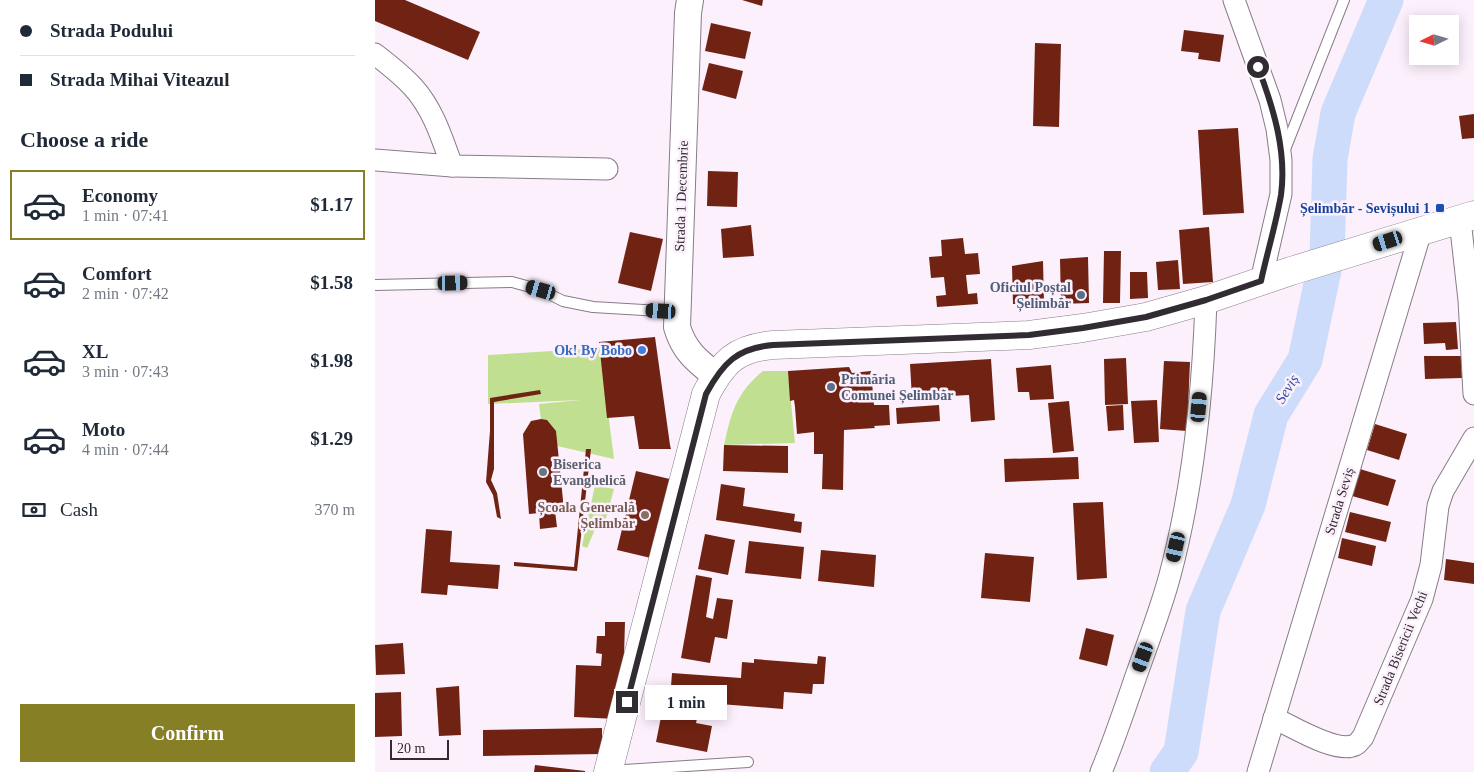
<!DOCTYPE html>
<html lang="en">
<head>
<meta charset="utf-8">
<style>
	:root { --surface:#fff; --page:#f2f2f3; --text:#1f2937; --muted:#747a83; --line:#e0e1e3; --accent:#877f26 }
	body { margin:0; font-family:Georgia,serif; background:var(--page); color:var(--text); height:100vh; display:flex; flex-direction:column; font-size:19px; white-space:nowrap }
	* { box-sizing:border-box; margin:0 }
	p { font-size:16px; color:var(--muted) }
	.icon { flex:none; width:28px; height:28px; fill:none; stroke:currentColor; stroke-width:2; stroke-linecap:round; stroke-linejoin:round }
	.map { position:relative; flex:1; overflow:hidden }
	.side { display:flex; flex-direction:column; background:var(--surface); width:375px }
	.side>* { flex:none }
	.guide { display:grid; align-content:center; height:110px; padding:0 20px; background:var(--surface) }
	.needle { width:32px; rotate:265deg }
	.controls { position:absolute; left:1034px; top:15px; display:grid; gap:10px }
	.controls a { display:grid; place-items:center; width:50px; height:50px; border-radius:0px; background:var(--surface); box-shadow:0 2px 12px #0003; font-size:25px }
	.scale { position:absolute; left:15px; bottom:12px; width:59px; box-sizing:border-box; padding-left:5px; border:2px solid #302c31; border-top:0; font-size:14px; line-height:18px; white-space:nowrap; color:#302c31; -webkit-text-stroke:4px #fcf0fd; paint-order:stroke }
	.end { position:absolute; width:22px; height:22px; margin:-11px; border:6px solid #302c31; background:#fff; box-shadow:0 0 0 2px #fff }
	.from { border-radius:50% }
	.bubble { position:absolute; height:35px; border-radius:0px; background:var(--surface); box-shadow:0 2px 12px #0003; font-size:16px; font-weight:700; line-height:35px; text-align:center }
	.car { position:absolute; width:15px; height:30px; margin:-15px -8px; border-radius:6px; box-shadow:0 0 4px 1px #0007; background:linear-gradient(#222 24%,#8ab4d8 0 40%,#222 0 76%,#8ab4d8 0 86%,#222 0) }
	.guide b { display:flex; align-items:center; gap:18px; height:48px; font-size:19px }
	.guide b+b { border-top:1px solid var(--line) }
	.guide i { width:12px; height:12px; background:var(--text) }
	ul { padding:0; list-style:none }
	li { display:flex; align-items:center; gap:15px; height:70px; margin:0 10px 8px; padding:0 10px; border:2px solid transparent; border-radius:0px }
	li div { flex:1 }
	li b { display:block; font-size:19px }
	li em { font-style:normal; font-weight:700 }
	li.current { border-color:var(--accent) }
	li>.icon { width:45px; height:45px; stroke-width:1.5 }
	h2 { padding:0 20px; font-size:22px; line-height:60px }
	.pay { display:flex; align-items:center; gap:12px; height:55px; padding:0 20px; font-size:19px }
	.pay p { margin-inline-start:auto }
	.primary-button { display:flex; gap:10px; margin-top:auto; padding:10px 20px }
	.primary-button a { flex:1; height:58px; border-radius:0px; background:var(--accent); color:#fff; font-size:20px; font-weight:700; line-height:58px; text-align:center }
	main { display:flex; flex:1; min-height:0 }
	.map>svg:first-child { display:block }
	.green { fill:#c1df90 }
	.lines { fill:none; stroke-linecap:round; stroke-linejoin:round }
	.river { stroke:#cddcfa; stroke-width:35 }
	.building { fill:#702312 }
	.service-casing { stroke:#877c88; stroke-width:12 }
	.minor-casing { stroke:#877c88; stroke-width:23 }
	.tertiary-casing { stroke:#877c88; stroke-width:28 }
	.secondary-casing { stroke:#877c88; stroke-width:29 }
	.service { stroke:#fff; stroke-width:10 }
	.minor { stroke:#fff; stroke-width:21 }
	.tertiary { stroke:#fff; stroke-width:26 }
	.secondary { stroke:#fff; stroke-width:28 }
	.route { stroke:#302c31; stroke-width:6 }
	.transit-dot { fill:#1a4fb4; stroke:#fcf0fd; stroke-width:2 }
	.service-dot { fill:#5c6f8a; stroke:#fcf0fd; stroke-width:2 }
	.shop-dot { fill:#3f7fe0; stroke:#fcf0fd; stroke-width:2 }
	.worship-dot { fill:#6b7280; stroke:#fcf0fd; stroke-width:2 }
	.education-dot { fill:#8d6e63; stroke:#fcf0fd; stroke-width:2 }
	.labels { text-anchor:middle; stroke-width:5; stroke-linejoin:round; paint-order:stroke }
	.street-label { font-size:14px; fill:#302c31; stroke:#fcf0fd }
	.transit-label { font-size:14px; font-weight:bold; fill:#164399; stroke:#fcf0fd; text-anchor:end }
	.service-label { font-size:14px; font-weight:bold; fill:#4e5e75; stroke:#fcf0fd; text-anchor:end }
	.shop-label { font-size:14px; font-weight:bold; fill:#366cbe; stroke:#fcf0fd; text-anchor:end }
	.worship-label { font-size:14px; font-weight:bold; fill:#5b616d; stroke:#fcf0fd; text-anchor:start }
	.education-label { font-size:14px; font-weight:bold; fill:#785e54; stroke:#fcf0fd; text-anchor:end }
	.water-label { font-size:15px; font-style:italic; fill:#2b4ca1; stroke:#fcf0fd }
</style>
</head>
<body>
<main>
<section class="side">
<div class="guide">
<b><i class="from"></i>Strada Podului</b>
<b><i></i>Strada Mihai Viteazul</b>
</div>
<h2>Choose a ride</h2>
<ul>
<li class="current"><svg class="icon" aria-label="car" viewBox="0 0 24 24"><path d="M5 17H2v-5l4-1 3-4h7l3 4 3 1v5h-3M9 17h6M6 11h13"/><circle cx="7" cy="17" r="2"/><circle cx="17" cy="17" r="2"/></svg><div><b>Economy</b><p>1 min · 07:41</p></div><em>$1.17</em></li>
<li><svg class="icon" aria-label="car" viewBox="0 0 24 24"><path d="M5 17H2v-5l4-1 3-4h7l3 4 3 1v5h-3M9 17h6M6 11h13"/><circle cx="7" cy="17" r="2"/><circle cx="17" cy="17" r="2"/></svg><div><b>Comfort</b><p>2 min · 07:42</p></div><em>$1.58</em></li>
<li><svg class="icon" aria-label="car" viewBox="0 0 24 24"><path d="M5 17H2v-5l4-1 3-4h7l3 4 3 1v5h-3M9 17h6M6 11h13"/><circle cx="7" cy="17" r="2"/><circle cx="17" cy="17" r="2"/></svg><div><b>XL</b><p>3 min · 07:43</p></div><em>$1.98</em></li>
<li><svg class="icon" aria-label="car" viewBox="0 0 24 24"><path d="M5 17H2v-5l4-1 3-4h7l3 4 3 1v5h-3M9 17h6M6 11h13"/><circle cx="7" cy="17" r="2"/><circle cx="17" cy="17" r="2"/></svg><div><b>Moto</b><p>4 min · 07:44</p></div><em>$1.29</em></li>
</ul>
<div class="pay"><svg class="icon" aria-label="cash" viewBox="0 0 24 24"><path d="M3 7h18v10H3z"/><circle cx="12" cy="12" r="2"/></svg>Cash<p>370 m</p></div>
<div class="primary-button"><a>Confirm</a></div>
</section>
<div class="map">
<svg width="1099" height="772" viewBox="0 0 1099 772">
	<rect width="100%" height="100%" fill="#fcf0fd"/>
	<g class="green">
		<polygon points="225,348 239,459 169,443 164,404 205,400 113,404 113,355"/>
		<path d="M388 371H413L420 443 349 445C356 413 361 393 388 371Z"/>
		<polygon points="220,485 239,489 228,529 221,527 212,548 207,546"/>
	</g>
	<g class="lines">
		<polyline class="river" points="792,772 806,752 828,611 873,505 896,415 930,360 952,256 955,159 963,113 1011,0"/>
	</g>
	<g class="building">
		<polygon points="0,0 30,0 105,32 93,60 0,21"/>
		<polygon points="367,0 388,0 387,6"/>
		<polygon points="336,23 376,32 370,59 330,51"/>
		<polygon points="809,30 849,35 845,62 823,59 824,53 806,51"/>
		<polygon points="660,43 686,44 684,127 658,126"/>
		<polygon points="334,63 368,71 361,99 327,90"/>
		<polygon points="1099,114 1099,138 1087,139 1084,116"/>
		<polygon points="863,128 869,213 828,215 823,130"/>
		<polygon points="333,171 363,172 362,207 332,206"/>
		<polygon points="376,225 379,256 348,258 346,229"/>
		<polygon points="834,227 838,282 808,284 804,230"/>
		<polygon points="255,232 288,239 276,291 243,283"/>
		<polygon points="588,238 590,254 603,253 605,274 591,275 593,294 602,293 603,304 562,307 561,296 571,295 569,277 556,278 554,257 567,256 566,240"/>
		<polygon points="729,251 746,251 745,303 728,303"/>
		<polygon points="713,257 714,303 686,304 685,259"/>
		<polygon points="803,260 805,289 783,290 781,262"/>
		<polygon points="668,261 669,303 638,304 637,266"/>
		<polygon points="755,272 772,272 773,298 755,299"/>
		<polygon points="1081,322 1083,349 1071,350 1070,343 1049,344 1048,323"/>
		<polygon points="280,337 295,445 296,449 264,449 259,416 232,418 224,342"/>
		<polygon points="1049,356 1086,356 1087,378 1050,379"/>
		<polygon points="751,358 753,404 730,405 729,359"/>
		<polygon points="616,359 620,420 596,422 594,395 537,398 535,364"/>
		<polygon points="789,361 815,362 812,431 785,429"/>
		<polygon points="676,365 679,399 655,400 654,392 643,392 641,368"/>
		<polygon points="474,367 477,373 496,371 499,405 514,405 515,425 499,426 500,428 469,430 468,490 447,489 448,454 439,454 439,432 422,434 420,407 419,400 415,401 413,371"/>
		<polygon points="165,390 166,394 119,402 119,469 116,480 122,493 126,519 122,517 118,495 111,482 115,431 115,398"/>
		<polygon points="782,400 784,442 759,443 756,401"/>
		<polygon points="694,401 699,451 678,453 673,403"/>
		<polygon points="564,405 565,421 522,424 521,408"/>
		<polygon points="748,405 749,430 733,431 731,406"/>
		<polygon points="166,419 172,420 181,431 189,510 180,511 182,527 165,529 164,513 154,514 148,434 156,421"/>
		<polygon points="1000,424 1032,434 1024,460 992,450"/>
		<polygon points="349,445 413,446 413,473 348,471"/>
		<polygon points="211,449 216,449 202,571 139,566 139,562 199,567"/>
		<polygon points="703,457 704,479 630,482 629,459"/>
		<polygon points="985,469 1021,480 1013,506 977,496"/>
		<polygon points="261,471 299,480 280,559 242,550"/>
		<polygon points="346,484 370,488 368,506 420,514 419,521 427,522 426,533 341,520"/>
		<polygon points="728,502 732,578 702,580 698,503"/>
		<polygon points="975,512 1016,522 1011,542 970,532"/>
		<polygon points="51,529 77,531 75,562 125,565 123,589 73,585 72,595 46,593"/>
		<polygon points="330,534 360,540 353,575 323,569"/>
		<polygon points="967,538 1001,546 997,566 963,558"/>
		<polygon points="374,541 429,547 426,579 370,573"/>
		<polygon points="446,550 501,555 499,587 443,581"/>
		<polygon points="610,553 659,557 655,602 606,598"/>
		<polygon points="1071,559 1099,563 1099,584 1069,580"/>
		<polygon points="321,575 337,578 331,617 338,619 342,598 358,600 352,639 340,637 335,663 306,658"/>
		<polygon points="230,622 250,622 249,656 251,672 245,671 242,719 199,717 201,665 226,666 227,654 221,653 222,636 230,636"/>
		<polygon points="711,628 739,635 732,666 704,659"/>
		<polygon points="28,643 30,674 1,675 0,645"/>
		<polygon points="443,656 451,657 449,684 438,684 437,694 409,692 408,709 295,700 297,673 366,678 367,662 379,663 379,659 442,664"/>
		<polygon points="84,686 86,735 64,736 61,688"/>
		<polygon points="26,692 27,736 0,737 0,693"/>
		<polygon points="288,707 323,714 321,723 337,726 332,752 281,742"/>
		<polygon points="227,728 227,754 108,756 108,730"/>
		<polygon points="160,765 210,771 210,772 159,772"/>
	</g>
	<g class="lines">
		<g class="service-casing">
			<g id="service">
				<polyline points="909,152 969,0"/>
				<polyline points="0,285 137,282 166,290 188,301 218,307 302,312"/>
				<polyline points="234,771 373,762"/>
			</g>
		</g>
		<g class="minor-casing">
			<g id="minor">
				<polyline points="859,0 895,100 902,129 906,160 906,194 886,281"/>
				<path d="M0 54C13 64 27 75 38 87 58 109 67 138 77 166"/>
				<polyline points="0,160 77,166 232,169"/>
				<polyline points="1085,220 1094,300 1099,394"/>
				<path d="M899 718C917 726 961 754 980 745 983 744 986 739 988 737L1047 599 1056 565 1063 506 1068 491 1099 438"/>
				<path d="M726 772C739 741 750 708 761 676 773 642 786 609 795 575 819 485 828 392 831 300"/>
				<polyline points="883,772 1046,231"/>
			</g>
		</g>
		<g class="tertiary-casing">
			<path id="tertiary" d="M315 0 313 13 302 327C309 351 322 361 341 376"/>
		</g>
		<g class="secondary-casing">
			<path id="secondary" d="M233 772 331 394C348 362 361 348 398 345L654 335 708 328 771 317 831 300 916 271 1099 215"/>
		</g>
		<use href="#service" class="service"/>
		<use href="#minor" class="minor"/>
		<use href="#tertiary" class="tertiary"/>
		<use href="#secondary" class="secondary"/>
	</g>
	<g class="lines">
		<path class="route" d="M252 702 331 394C348 363 362 348 398 345L654 335 708 328 771 317 831 300 886 281C892 253 901 224 906 195 912 151 898 107 883 67"/>
	</g>
	<rect class="transit-dot" x="1060" y="203" width="10" height="10" rx="2.5"/>
	<g class="service-dot">
		<circle cx="706" cy="295" r="5"/>
		<circle cx="456" cy="387" r="5"/>
	</g>
	<circle class="shop-dot" cx="267" cy="350" r="5"/>
	<circle class="worship-dot" cx="168" cy="472" r="5"/>
	<circle class="education-dot" cx="270" cy="515" r="5"/>
	<g class="labels">
		<g class="street-label">
			<text transform="translate(306 196) rotate(-88)" y="5">Strada 1 Decembrie</text>
			<text transform="translate(964 501) rotate(-73)" y="5">Strada Seviș</text>
			<text transform="translate(1025 648) rotate(-68)" y="5">Strada Bisericii Vechi</text>
		</g>
		<g class="transit-label">
			<text x="1055" y="213">Șelimbăr - Sevișului 1</text>
		</g>
		<g class="service-label">
			<text x="696" y="292">Oficiul Poștal<tspan x="696" dy="16">Șelimbăr</tspan></text>
			<text x="466" y="384" text-anchor="start">Primăria<tspan x="466" dy="16">Comunei Șelimbăr</tspan></text>
		</g>
		<g class="shop-label">
			<text x="257" y="355">Ok! By Bobo</text>
		</g>
		<g class="worship-label">
			<text x="178" y="469">Biserica<tspan x="178" dy="16">Evanghelică</tspan></text>
		</g>
		<g class="education-label">
			<text x="260" y="512">Școala Generală<tspan x="260" dy="16">Șelimbăr</tspan></text>
		</g>
		<g class="water-label">
			<text transform="translate(912 389) rotate(-58)" y="5">Seviș</text>
		</g>
	</g>
</svg>
<div class="controls">
<a><svg class="needle" viewBox="-14 -14 28 28"><path d="M0-13l5 13h-10z" fill="#e53935"/><path d="M0 13l5-13h-10z" fill="#747a83"/></svg></a>
</div>
<div class="scale">20 m</div>
<i class="end from" style="left:883px;top:67px"></i>
<i class="end" style="left:252px;top:702px"></i>
<div class="bubble" style="left:270px;top:685px;width:82px">1 min</div>
<i class="car" style="left:1013px;top:241px;rotate:252deg"></i>
<i class="car" style="left:78px;top:283px;rotate:89deg"></i>
<i class="car" style="left:166px;top:290px;rotate:286deg"></i>
<i class="car" style="left:286px;top:311px;rotate:273deg"></i>
<i class="car" style="left:824px;top:407px;rotate:5deg"></i>
<i class="car" style="left:801px;top:547px;rotate:193deg"></i>
<i class="car" style="left:768px;top:657px;rotate:200deg"></i>
</div>
</main>
</body>
</html>
